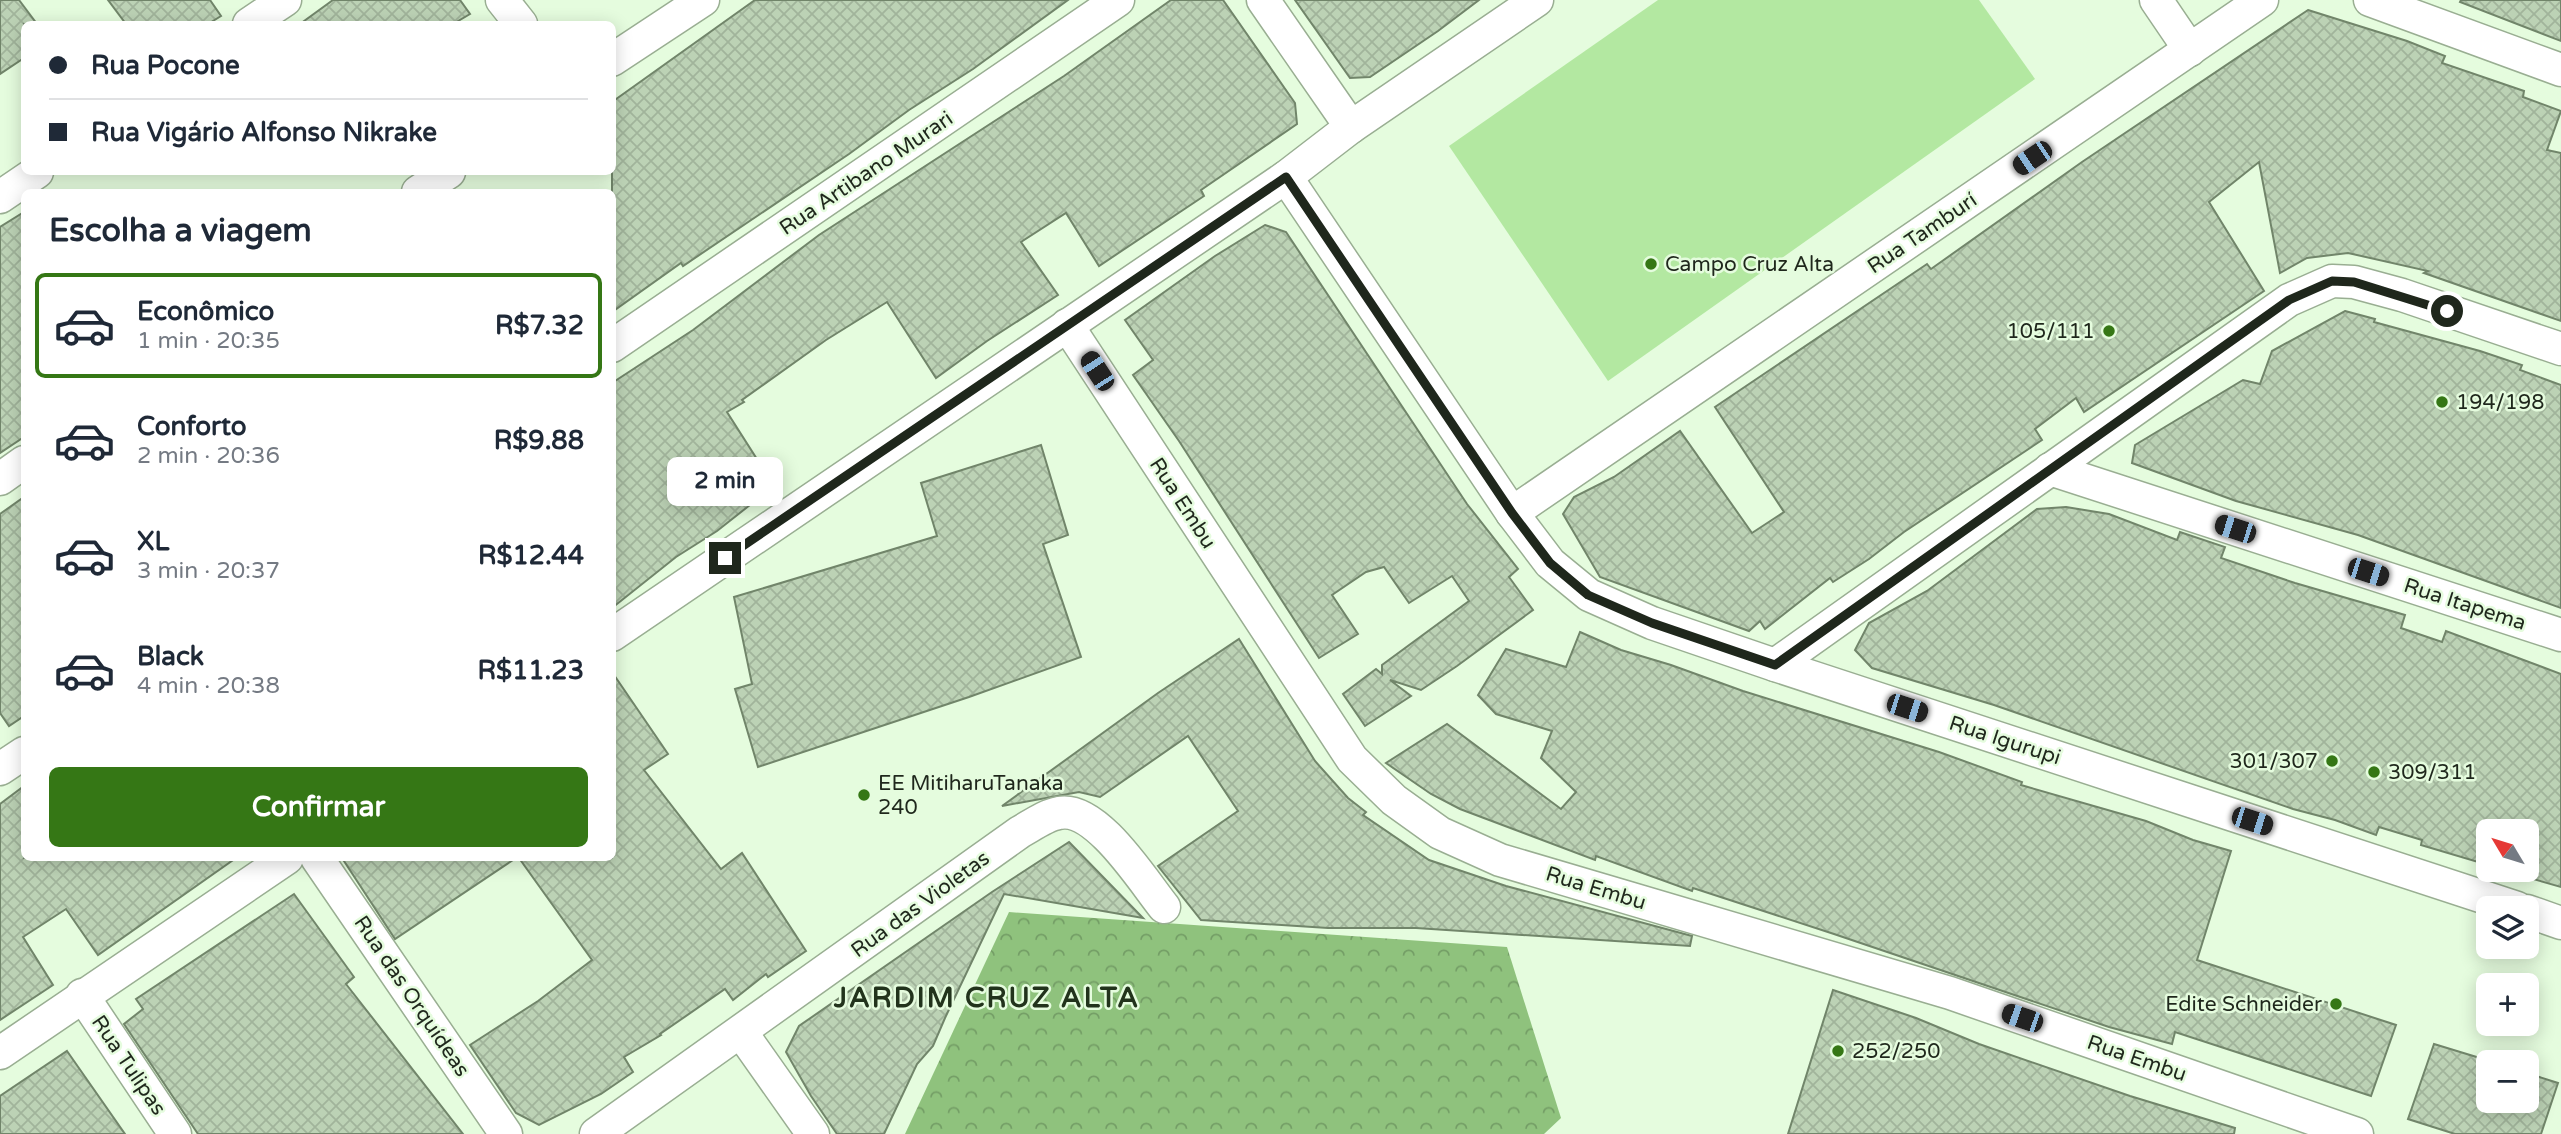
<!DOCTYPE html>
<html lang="pt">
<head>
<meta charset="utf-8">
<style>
	:root { --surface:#fff; --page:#f2f2f3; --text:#1f2937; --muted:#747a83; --line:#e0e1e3; --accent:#357715 }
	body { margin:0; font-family:"Varela Round",sans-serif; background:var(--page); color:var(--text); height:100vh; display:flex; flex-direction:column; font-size:26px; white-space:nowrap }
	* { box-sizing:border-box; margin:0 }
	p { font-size:23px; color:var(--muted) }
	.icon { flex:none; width:38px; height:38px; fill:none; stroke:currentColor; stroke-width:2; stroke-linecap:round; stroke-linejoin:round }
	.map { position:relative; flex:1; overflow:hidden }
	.drawer { position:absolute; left:21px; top:189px; width:595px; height:672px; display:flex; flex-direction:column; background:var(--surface); border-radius:10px; box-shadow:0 4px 18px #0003 }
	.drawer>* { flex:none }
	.banner { position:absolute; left:21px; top:21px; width:595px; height:154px; border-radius:10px; box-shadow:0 4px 18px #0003; display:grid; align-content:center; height:154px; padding:0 28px; background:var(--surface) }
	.needle { width:46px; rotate:308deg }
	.buttons { position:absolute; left:2476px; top:819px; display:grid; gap:14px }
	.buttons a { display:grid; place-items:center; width:63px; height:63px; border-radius:10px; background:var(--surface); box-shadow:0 4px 18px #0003; font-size:35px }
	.end { position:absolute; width:32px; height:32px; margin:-16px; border:9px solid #1f271c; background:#fff; box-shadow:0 0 0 4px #fff }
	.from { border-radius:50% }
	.bubble { position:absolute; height:49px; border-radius:10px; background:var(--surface); box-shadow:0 4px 18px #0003; font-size:23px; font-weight:800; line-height:49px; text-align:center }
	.car { position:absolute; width:21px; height:42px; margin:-21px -10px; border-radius:9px; box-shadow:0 0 5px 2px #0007; background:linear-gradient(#222 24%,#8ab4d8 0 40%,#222 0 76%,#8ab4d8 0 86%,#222 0) }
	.banner b { display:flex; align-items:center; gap:24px; height:66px; font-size:26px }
	.banner b+b { border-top:2px solid var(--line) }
	.banner i { width:18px; height:18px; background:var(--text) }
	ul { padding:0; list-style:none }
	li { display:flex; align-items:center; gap:21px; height:105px; margin:0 14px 10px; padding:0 14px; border:4px solid transparent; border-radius:10px }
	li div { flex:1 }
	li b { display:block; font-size:26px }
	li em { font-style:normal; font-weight:800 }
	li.active { border-color:var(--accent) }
	li>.icon { width:63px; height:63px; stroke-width:1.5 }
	h2 { padding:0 28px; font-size:32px; line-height:84px }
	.button { display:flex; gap:14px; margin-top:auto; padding:14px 28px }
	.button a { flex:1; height:80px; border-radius:10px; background:var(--accent); color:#fff; font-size:28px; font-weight:800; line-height:80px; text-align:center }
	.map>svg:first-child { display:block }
	.forest { fill:url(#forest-crowns) }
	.pitch { fill:#b3e8a1 }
	.building { fill:url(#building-cross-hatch); stroke:#71856a; stroke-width:2 }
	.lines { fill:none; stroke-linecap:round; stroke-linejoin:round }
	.minor-casing { stroke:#99ae92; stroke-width:35 }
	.minor { stroke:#fff; stroke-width:32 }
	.route { stroke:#1f271c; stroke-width:9 }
	.poi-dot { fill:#357715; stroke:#e5fcde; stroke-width:2.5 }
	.labels { text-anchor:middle; stroke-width:5; stroke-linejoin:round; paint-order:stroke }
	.street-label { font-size:21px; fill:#1f271c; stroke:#e5fcde }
	.poi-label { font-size:21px; fill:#1f271c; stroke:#e5fcde; text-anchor:start }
	.district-label { font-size:28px; font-weight:bold; letter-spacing:2px; fill:#22331c; stroke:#e5fcde }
</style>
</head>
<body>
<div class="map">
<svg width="2561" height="1134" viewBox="0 0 2561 1134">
	<defs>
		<pattern id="forest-crowns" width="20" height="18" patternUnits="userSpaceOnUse" patternTransform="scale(1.75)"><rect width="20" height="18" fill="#8fc27d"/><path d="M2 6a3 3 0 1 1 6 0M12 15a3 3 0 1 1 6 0" fill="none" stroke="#749e66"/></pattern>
		<pattern id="building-cross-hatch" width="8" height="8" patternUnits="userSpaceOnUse" patternTransform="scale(1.75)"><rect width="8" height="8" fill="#bcd2b5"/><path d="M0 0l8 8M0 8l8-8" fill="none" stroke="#a1b49b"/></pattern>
	</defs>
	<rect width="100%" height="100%" fill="#e5fcde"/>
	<polygon class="forest" points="1009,912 1507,947 1561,1118 1544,1134 905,1134"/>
	<polygon class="pitch" points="1658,0 1979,0 2035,79 1608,381 1449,146"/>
	<g class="building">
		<polygon points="0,0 19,0 37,24 24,24 24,58 0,74"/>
		<polygon points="108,0 210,0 221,16 208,24 126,24"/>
		<polygon points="333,0 460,0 470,14 453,24 300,24"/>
		<polygon points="755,0 1068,0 973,69 909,110 849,154 683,266 681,263 612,312 612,102"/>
		<polygon points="1171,0 1223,0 1295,103 1297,124 1201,190 1204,196 1099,266 1066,213 1021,242 1058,295 987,341 936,378 887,302 826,340 742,400 744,402 727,412 776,489 755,501 717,531 676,557 612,608 612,383 693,330 819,235 1064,76"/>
		<polygon points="1295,0 1479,0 1438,31 1370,77 1350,78"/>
		<polygon points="2461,0 2561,0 2561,41 2460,2"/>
		<polygon points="2308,10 2407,41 2445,56 2442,63 2524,91 2523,97 2561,111 2547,150 2561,153 2561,321 2424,273 2428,271 2348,253 2307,258 2280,273 2259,162 2209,202 2264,291 2084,412 2076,398 2035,429 2042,440 1904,532 1869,559 1833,582 1830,578 1765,629 1760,621 1749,631 1600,577 1563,514 1574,497 1614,477 1680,431 1752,533 1784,512 1715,407 1927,264 1931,269 2082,162"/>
		<polygon points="24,212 24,437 0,453 0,227"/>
		<polygon points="1265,225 1286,232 1467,504 1518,569 1509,577 1533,610 1457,666 1421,690 1390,680 1411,696 1365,726 1343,694 1376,669 1382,674 1382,665 1469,601 1452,576 1409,603 1384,567 1366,572 1332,595 1358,634 1319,658 1179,441 1133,375 1153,360 1125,320 1215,256"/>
		<polygon points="2345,311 2375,319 2374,322 2480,351 2522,365 2520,370 2561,385 2561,608 2358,535 2236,501 2132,463 2135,445 2243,380 2260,384 2272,351"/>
		<polygon points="1041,445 1068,535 1043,544 1081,657 969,697 758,767 735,689 752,684 734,597 937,536 921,483"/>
		<polygon points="24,497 24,716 9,726 0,713 0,514"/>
		<polygon points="2066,507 2109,514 2177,540 2180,532 2225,547 2221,558 2295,583 2405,615 2401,628 2442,642 2446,631 2561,674 2561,887 2502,870 2527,870 2527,831 2488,831 2488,865 2421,845 2422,840 2379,827 2376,835 2335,820 2293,809 1994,705 1872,668 1855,650 1869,623 1927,591 2037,509"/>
		<polygon points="1580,632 1621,650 1671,665 1743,691 1939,752 2022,782 2021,785 2146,821 2193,840 2231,851 2197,960 2396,1025 2371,1096 2175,1032 2172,1044 2109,1027 1834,934 1693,888 1692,891 1596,856 1595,860 1460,809 1431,794 1386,763 1447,724 1561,809 1576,792 1541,758 1552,731 1496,714 1478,695 1506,649 1566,667"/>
		<polygon points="1239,639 1315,761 1348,798 1366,812 1363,815 1429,860 1506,886 1692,936 1690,946 1416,928 1328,928 1201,920 1158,866 1238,811 1188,736 1100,797 1079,792 1002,806 1158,693"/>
		<polygon points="612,672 668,754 644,770 721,869 742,853 806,951 768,977 766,974 733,1000 725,989 660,1034 661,1035 624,1057 633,1072 601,1094 539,1125 516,1113 470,1045 538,1001 592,960 519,858 612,858"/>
		<polygon points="24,786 24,858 236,858 98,955 66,909 23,937 53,985 0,1020 0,804"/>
		<polygon points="1069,842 1143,918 1004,894 945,1018 933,1046 917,1064 884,1134 837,1134 811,1096 786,1052 799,1026 992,892"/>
		<polygon points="342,858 516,858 395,939"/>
		<polygon points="294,894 354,977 346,984 463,1134 198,1134 124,1024 143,1009 136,999"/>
		<polygon points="1833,990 1916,1018 1979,1044 2130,1096 2235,1128 2234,1134 1788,1134"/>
		<polygon points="2434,1044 2493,1062 2488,1062 2488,1101 2527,1101 2527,1073 2558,1083 2541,1134 2455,1134 2408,1119"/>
		<polygon points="67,1051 125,1134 0,1134 0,1096"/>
	</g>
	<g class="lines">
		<g class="minor-casing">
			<g id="minor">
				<polyline points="502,0 521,24"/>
				<polyline points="1263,0 1351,127"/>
				<polyline points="2156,0 2190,50"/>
				<polyline points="2370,0 2561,70"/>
				<polyline points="249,24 285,0"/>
				<polyline points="612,60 703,0"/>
				<polyline points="1286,177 1512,513 1550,563 1589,595 1652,623 1775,665 2517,908"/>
				<polyline points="418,192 449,172"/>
				<polyline points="0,197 37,172"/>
				<polyline points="1067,325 1352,759 1394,800 1440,833 1500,860 1950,993 2357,1134"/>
				<polyline points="612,346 1118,0"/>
				<polyline points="2050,469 2561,635"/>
				<polyline points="0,479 24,462"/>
				<polyline points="1512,513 2262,0"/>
				<polyline points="612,635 1286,177 1351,127 1537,0"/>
				<polyline points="1775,665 2289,300 2332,281 2354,282 2402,295 2561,349"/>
				<polyline points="0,769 24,753"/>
				<polyline points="317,858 506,1134"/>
				<polyline points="2527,911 2561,923"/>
				<polyline points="82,995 175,1134"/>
				<polyline points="741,1032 813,1134"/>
				<polyline points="0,1053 287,858"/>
				<path d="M596 1134 1020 832C1031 826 1046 815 1059 813 1096 805 1143 881 1164 907"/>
			</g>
		</g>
		<use href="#minor" class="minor"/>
	</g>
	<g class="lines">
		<polyline class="route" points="725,558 1286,177 1512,513 1550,563 1588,595 1652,623 1775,665 2289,300 2332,281 2354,282 2447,311"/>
	</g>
	<g class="poi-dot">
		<circle cx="1651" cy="264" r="7"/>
		<circle cx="2109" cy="331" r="7"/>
		<circle cx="2442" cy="402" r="7"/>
		<circle cx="2332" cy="761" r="7"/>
		<circle cx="2374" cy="772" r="7"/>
		<circle cx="864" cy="795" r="7"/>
		<circle cx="2336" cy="1004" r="7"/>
		<circle cx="1838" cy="1051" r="7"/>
	</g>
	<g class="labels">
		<g class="street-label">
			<text transform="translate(866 173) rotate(-34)" y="7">Rua Artibano Murari</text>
			<text transform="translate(1922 233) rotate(-34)" y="7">Rua Tamburí</text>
			<text transform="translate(1183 503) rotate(57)" y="7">Rua Embu</text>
			<text transform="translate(2465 604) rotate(18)" y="7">Rua Itapema</text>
			<text transform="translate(2005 740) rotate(18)" y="7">Rua Igurupi</text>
			<text transform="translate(1596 888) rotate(17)" y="7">Rua Embu</text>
			<text transform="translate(920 904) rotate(-36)" y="7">Rua das Violetas</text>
			<text transform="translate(412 996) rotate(56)" y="7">Rua das Orquídeas</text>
			<text transform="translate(2137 1058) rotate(19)" y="7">Rua Embu</text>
			<text transform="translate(129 1065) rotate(56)" y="7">Rua Tulipas</text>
		</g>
		<g class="poi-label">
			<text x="1665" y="271">Campo Cruz Alta</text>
			<text x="2095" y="338" text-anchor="end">105/111</text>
			<text x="2456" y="409">194/198</text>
			<text x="2318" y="768" text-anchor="end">301/307</text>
			<text x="2388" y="779">309/311</text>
			<text x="878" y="790">EE MitiharuTanaka<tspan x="878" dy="24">240</tspan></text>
			<text x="2322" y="1011" text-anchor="end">Edite Schneider</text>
			<text x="1852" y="1058">252/250</text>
		</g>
		<g class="district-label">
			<text x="987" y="1007">JARDIM CRUZ ALTA</text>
		</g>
	</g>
</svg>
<div class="buttons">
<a><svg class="needle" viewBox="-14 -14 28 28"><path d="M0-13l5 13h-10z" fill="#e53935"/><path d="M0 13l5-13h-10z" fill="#747a83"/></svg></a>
<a><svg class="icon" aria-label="layers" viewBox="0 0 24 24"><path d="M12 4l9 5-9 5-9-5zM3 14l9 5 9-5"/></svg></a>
<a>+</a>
<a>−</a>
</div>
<i class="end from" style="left:2447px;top:311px"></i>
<i class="end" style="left:725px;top:558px"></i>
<div class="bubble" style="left:667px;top:457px;width:116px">2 min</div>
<i class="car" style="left:2032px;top:158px;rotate:236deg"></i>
<i class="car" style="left:1097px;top:371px;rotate:327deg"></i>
<i class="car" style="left:2235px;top:529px;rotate:288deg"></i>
<i class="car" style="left:2368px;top:572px;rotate:108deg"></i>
<i class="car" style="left:1907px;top:708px;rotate:108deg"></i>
<i class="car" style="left:2252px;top:821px;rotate:108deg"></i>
<i class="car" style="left:2022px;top:1018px;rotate:289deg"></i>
<div class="banner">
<b><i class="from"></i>Rua Pocone</b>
<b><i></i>Rua Vigário Alfonso Nikrake</b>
</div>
<section class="drawer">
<h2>Escolha a viagem</h2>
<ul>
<li class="active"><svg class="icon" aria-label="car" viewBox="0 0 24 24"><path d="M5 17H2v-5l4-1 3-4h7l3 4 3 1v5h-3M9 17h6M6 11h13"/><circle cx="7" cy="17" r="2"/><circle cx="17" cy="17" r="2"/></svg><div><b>Econômico</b><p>1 min · 20:35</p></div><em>R$7.32</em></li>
<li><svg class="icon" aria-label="car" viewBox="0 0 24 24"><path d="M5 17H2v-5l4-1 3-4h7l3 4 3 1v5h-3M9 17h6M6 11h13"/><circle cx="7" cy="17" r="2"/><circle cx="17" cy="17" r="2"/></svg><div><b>Conforto</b><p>2 min · 20:36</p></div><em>R$9.88</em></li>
<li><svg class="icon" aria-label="car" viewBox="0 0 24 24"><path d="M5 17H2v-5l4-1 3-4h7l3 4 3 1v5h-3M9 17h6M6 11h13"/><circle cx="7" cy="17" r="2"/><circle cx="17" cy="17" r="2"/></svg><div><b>XL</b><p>3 min · 20:37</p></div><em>R$12.44</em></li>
<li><svg class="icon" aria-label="car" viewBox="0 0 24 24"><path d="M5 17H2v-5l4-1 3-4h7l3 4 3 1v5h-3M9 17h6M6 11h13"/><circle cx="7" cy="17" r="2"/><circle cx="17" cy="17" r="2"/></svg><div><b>Black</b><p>4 min · 20:38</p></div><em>R$11.23</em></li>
</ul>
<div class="button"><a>Confirmar</a></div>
</section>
</div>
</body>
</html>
